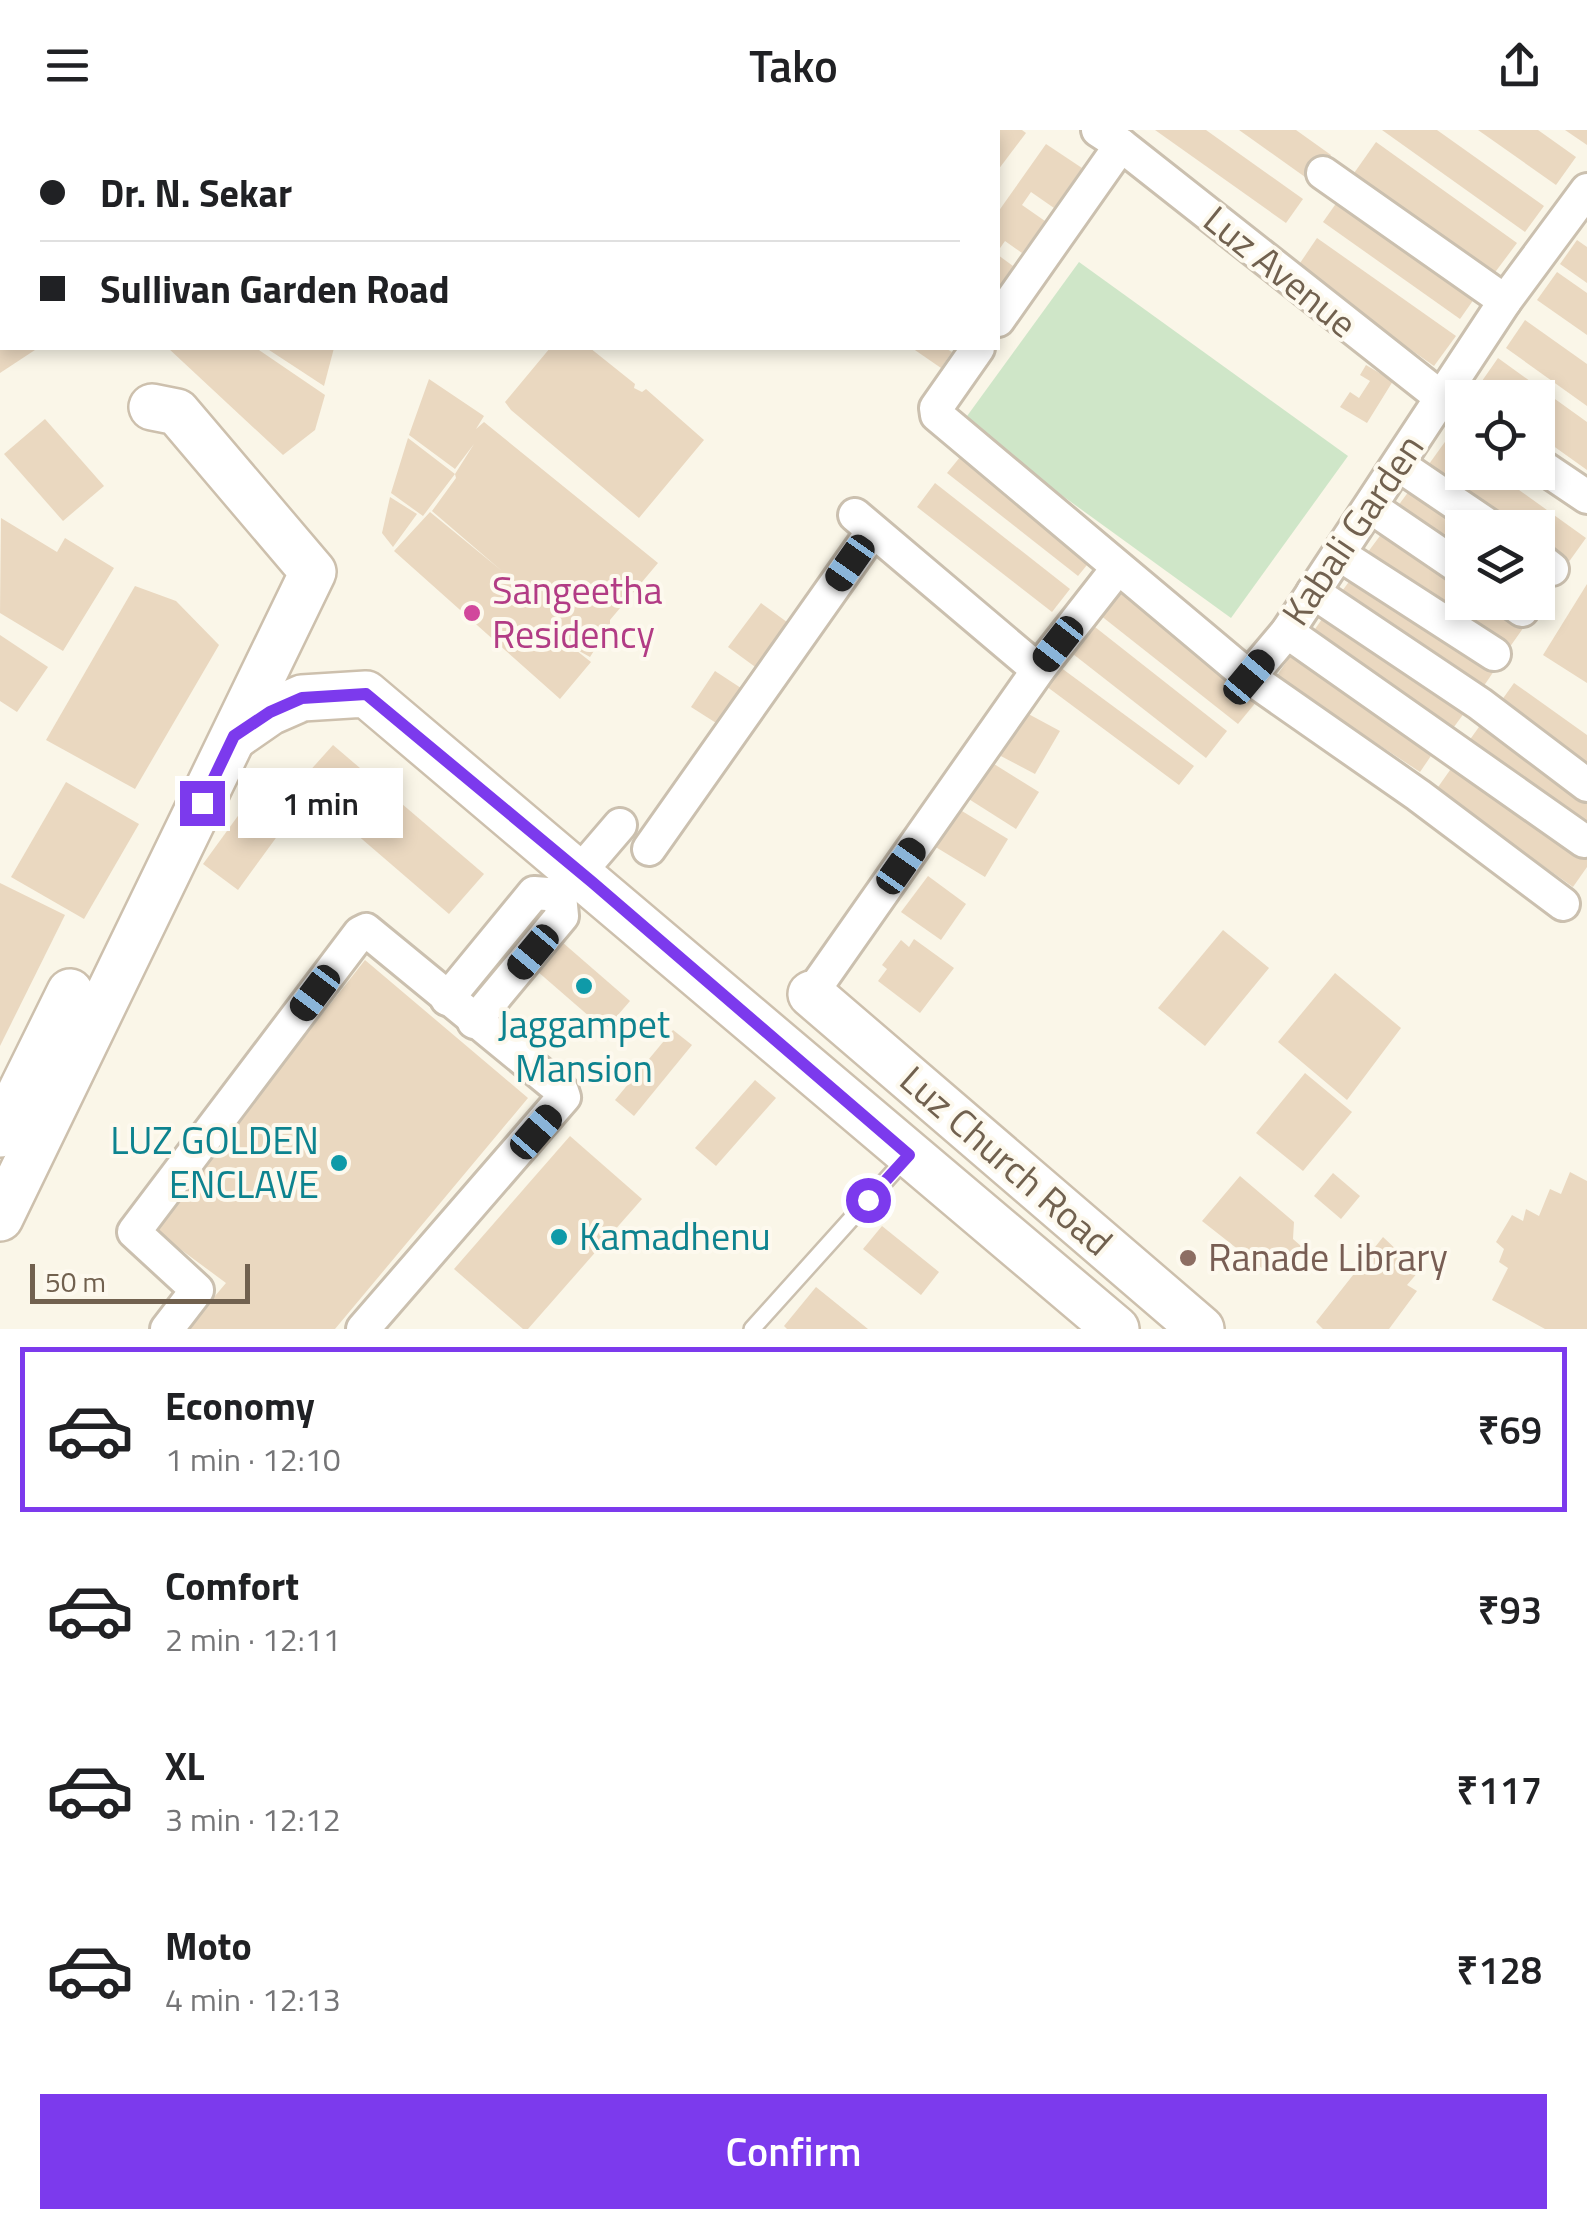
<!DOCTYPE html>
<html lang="en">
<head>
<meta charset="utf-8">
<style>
	:root { --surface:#fff; --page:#f2f2f2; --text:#202124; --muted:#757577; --line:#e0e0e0; --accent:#7c3aed }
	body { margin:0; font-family:"Titillium Web",sans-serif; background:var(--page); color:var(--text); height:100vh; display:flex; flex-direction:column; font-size:38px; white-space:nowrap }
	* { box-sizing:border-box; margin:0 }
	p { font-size:32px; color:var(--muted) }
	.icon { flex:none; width:55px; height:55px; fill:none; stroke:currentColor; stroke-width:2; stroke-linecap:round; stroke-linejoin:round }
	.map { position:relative; height:1199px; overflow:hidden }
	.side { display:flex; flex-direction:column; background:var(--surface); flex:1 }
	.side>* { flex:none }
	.top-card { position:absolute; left:0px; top:0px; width:1000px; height:220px; box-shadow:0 5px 15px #0003; display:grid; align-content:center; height:220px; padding:0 40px; background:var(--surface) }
	.controls { position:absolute; left:1445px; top:250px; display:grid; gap:20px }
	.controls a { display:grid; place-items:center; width:110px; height:110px; border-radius:0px; background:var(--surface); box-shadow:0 5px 15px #0003; font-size:50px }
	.scale { position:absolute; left:30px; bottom:25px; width:220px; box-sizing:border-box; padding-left:10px; border:5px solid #71614f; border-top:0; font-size:28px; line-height:35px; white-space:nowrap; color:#71614f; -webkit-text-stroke:8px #fdf9ee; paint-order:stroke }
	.end { position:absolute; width:45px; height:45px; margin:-22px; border:12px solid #7c3aed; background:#fff; box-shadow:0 0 0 5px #fff }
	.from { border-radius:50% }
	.bubble { position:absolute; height:70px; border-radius:0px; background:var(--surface); box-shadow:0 5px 15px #0003; font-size:32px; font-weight:600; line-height:70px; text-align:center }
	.car { position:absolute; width:30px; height:60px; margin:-30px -15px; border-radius:12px; box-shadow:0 0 8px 2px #0007; background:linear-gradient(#222 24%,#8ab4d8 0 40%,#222 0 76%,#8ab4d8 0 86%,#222 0) }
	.top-card b { display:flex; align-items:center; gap:35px; height:95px; font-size:38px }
	.top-card b+b { border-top:2px solid var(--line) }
	.top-card i { width:25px; height:25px; background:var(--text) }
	ul { padding:18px 0 0; list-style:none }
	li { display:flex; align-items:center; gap:30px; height:165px; margin:0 20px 15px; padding:0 20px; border:5px solid transparent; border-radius:0px }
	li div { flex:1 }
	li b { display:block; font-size:38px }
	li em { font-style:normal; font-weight:600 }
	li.selected { border-color:var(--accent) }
	li>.icon { width:90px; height:90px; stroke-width:1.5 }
	.cta { display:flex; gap:20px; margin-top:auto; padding:20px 40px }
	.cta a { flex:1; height:115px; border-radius:0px; background:var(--accent); color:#fff; font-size:40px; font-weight:600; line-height:115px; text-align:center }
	header { display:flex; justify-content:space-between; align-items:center; height:130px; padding:0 40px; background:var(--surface); font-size:45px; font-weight:600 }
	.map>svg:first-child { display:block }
	.green { fill:#cfe6c8 }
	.water { fill:#bed7e1; stroke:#a6c4d2; stroke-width:2.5 }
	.building { fill:#ead8c0 }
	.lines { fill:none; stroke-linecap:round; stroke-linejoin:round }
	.service-casing { stroke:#cbc0af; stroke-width:20 }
	.minor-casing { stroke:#cbc0af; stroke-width:38 }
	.tertiary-casing { stroke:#cbc0af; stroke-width:45 }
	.secondary-casing { stroke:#cdc0ad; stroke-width:50 }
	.service { stroke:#fff; stroke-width:15 }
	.minor { stroke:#fff; stroke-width:32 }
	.tertiary { stroke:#fff; stroke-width:40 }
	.secondary { stroke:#fff; stroke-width:45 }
	.rail-casing { stroke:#baa7c3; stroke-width:11 }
	.rail { stroke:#fdf9ee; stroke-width:8; stroke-dasharray:22; stroke-linecap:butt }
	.route { stroke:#7c3aed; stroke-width:12 }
	.hotel-dot { fill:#d1479c; stroke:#fdf9ee; stroke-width:4 }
	.culture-dot { fill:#0f9aa8; stroke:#fdf9ee; stroke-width:4 }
	.education-dot { fill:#8d6e63; stroke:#fdf9ee; stroke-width:4 }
	.labels { text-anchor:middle; stroke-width:8; stroke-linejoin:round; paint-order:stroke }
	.street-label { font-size:38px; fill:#71614f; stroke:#fdf9ee }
	.hotel-label { font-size:38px; fill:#b23c85; stroke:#fdf9ee; text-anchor:start }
	.culture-label { font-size:38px; fill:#0d838f; stroke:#fdf9ee }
	.education-label { font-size:38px; fill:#785e54; stroke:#fdf9ee; text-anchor:start }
</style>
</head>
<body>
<header><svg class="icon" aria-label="menu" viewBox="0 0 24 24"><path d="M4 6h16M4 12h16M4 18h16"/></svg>Tako<svg class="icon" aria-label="share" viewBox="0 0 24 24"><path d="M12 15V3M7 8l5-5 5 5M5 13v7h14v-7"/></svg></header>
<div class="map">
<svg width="1587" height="1199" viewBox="0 0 1587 1199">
	<rect width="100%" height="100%" fill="#faf6e8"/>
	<polygon class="green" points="1079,132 1348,326 1231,488 962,293"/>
	<polygon class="water" points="0,0 673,0 2,2 0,74"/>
	<g class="building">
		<polygon points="998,0 1022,0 1026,3 998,40"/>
		<polygon points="1155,0 1206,0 1303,69 1286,93"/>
		<polygon points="1239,0 1296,0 1331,25 1312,52"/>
		<polygon points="1382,0 1437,0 1544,76 1525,102"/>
		<polygon points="1478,0 1538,0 1576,27 1556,55"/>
		<polygon points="1565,0 1587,0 1587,15"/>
		<polygon points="1376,12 1517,113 1493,145 1352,46"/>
		<polygon points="1046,14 1082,38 1054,78 1031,62 1022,75 1045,91 1022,123 1005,111 998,121 998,82"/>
		<polygon points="1342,65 1479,162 1460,189 1323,92"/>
		<polygon points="1317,108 1456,206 1434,236 1296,139"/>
		<polygon points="1577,110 1587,117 1587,153 1560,134"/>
		<polygon points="998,125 1013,136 998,158"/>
		<polygon points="1557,142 1587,163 1587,205 1537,170"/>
		<polygon points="1525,190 1587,234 1587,276 1506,218"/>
		<polygon points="0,218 38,218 0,243"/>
		<polygon points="168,218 256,218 325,265 315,300 283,325"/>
		<polygon points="266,218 334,218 324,256"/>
		<polygon points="550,218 590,218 635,254 634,258 642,262 646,259 704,310 639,388 511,280 505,272"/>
		<polygon points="912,218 945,218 952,222 941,238"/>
		<polygon points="1498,228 1587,292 1587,340 1538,305 1538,268 1485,268 1475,261"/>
		<polygon points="1366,235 1393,251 1367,293 1340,277 1350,262 1359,268 1370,251 1360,245"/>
		<polygon points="429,249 484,286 476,299 484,292 658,433 610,490 610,496 590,527 572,517 591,532 560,569 394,421 430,382 502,441 432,381 456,348 455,344 423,386 391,363 408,308 455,344 474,314 455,339 409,305"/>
		<polygon points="45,289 104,356 63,391 4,324"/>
		<polygon points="1447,309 1462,320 1462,342 1494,342 1586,408 1563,440 1538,421 1538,398 1504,398 1424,341"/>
		<polygon points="965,321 1096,424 1078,446 947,343"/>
		<polygon points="1417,350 1462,398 1462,422 1398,376"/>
		<polygon points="935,353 1070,459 1052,482 917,377"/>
		<polygon points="390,367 417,384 393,417 382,403"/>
		<polygon points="1,388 57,422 65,408 114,438 63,521 0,483"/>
		<polygon points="1388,395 1462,448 1462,472 1497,472 1526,494 1507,521 1368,422"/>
		<polygon points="1538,435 1559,451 1540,477 1534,472 1538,472"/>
		<polygon points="1356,442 1494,541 1479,563 1340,464"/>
		<polygon points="1587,454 1587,553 1543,525"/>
		<polygon points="135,456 176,471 219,515 135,659 46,610"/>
		<polygon points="1119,462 1257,571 1238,594 1100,485"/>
		<polygon points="761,473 791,495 758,539 728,517"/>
		<polygon points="1331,476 1470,575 1451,601 1313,502"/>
		<polygon points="1095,497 1227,601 1206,628 1073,524"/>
		<polygon points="0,505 48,537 17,582 0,571"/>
		<polygon points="1293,522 1437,617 1420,642 1276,547"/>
		<polygon points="1060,537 1194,636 1179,655 1046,556"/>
		<polygon points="715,541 747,562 724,598 691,577"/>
		<polygon points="1514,553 1587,605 1587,647 1494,581"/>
		<polygon points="1021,580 1060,601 1035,644 997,624"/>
		<polygon points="1484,590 1587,663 1587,700 1466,615"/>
		<polygon points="333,615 484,744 449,784 298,654"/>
		<polygon points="986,629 1039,662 1016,699 964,666"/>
		<polygon points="1455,633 1587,727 1587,737 1573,757 1436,660"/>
		<polygon points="66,652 139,694 84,789 11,747"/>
		<polygon points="261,654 297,679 238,760 203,734"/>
		<polygon points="957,678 1008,709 985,747 934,716"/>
		<polygon points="928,746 966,774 941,810 901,782"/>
		<polygon points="0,753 65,785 0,916"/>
		<polygon points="1223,800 1269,838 1205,916 1158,878"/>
		<polygon points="914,809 954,838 920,883 878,851 887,839 882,835 901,810 909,817"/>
		<polygon points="562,812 630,871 605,900 537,841"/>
		<polygon points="365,830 528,968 335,1199 187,1199 226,1153 153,1099"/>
		<polygon points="1335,843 1401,898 1347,970 1278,912"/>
		<polygon points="673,900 692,915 634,986 615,970"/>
		<polygon points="1305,943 1352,982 1303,1041 1256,1003"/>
		<polygon points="755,950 776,968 716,1036 695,1018"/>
		<polygon points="570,1006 642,1069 528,1199 523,1199 454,1139"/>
		<polygon points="1570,1042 1587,1051 1587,1199 1545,1199 1492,1170 1508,1138 1499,1132 1504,1119 1496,1112 1512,1085 1523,1091 1526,1079 1539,1086 1550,1059 1561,1064"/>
		<polygon points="1333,1043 1360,1066 1341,1089 1314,1066"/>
		<polygon points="1240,1046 1294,1092 1293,1109 1301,1116 1290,1134 1272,1128 1263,1139 1202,1091"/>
		<polygon points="882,1096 939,1142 921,1165 863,1119"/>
		<polygon points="1383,1107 1419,1141 1407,1155 1417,1161 1389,1199 1323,1199 1316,1192"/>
		<polygon points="816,1157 868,1199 787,1199 784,1196"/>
	</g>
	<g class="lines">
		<g class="service-casing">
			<polyline id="service" points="752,1199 906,1028"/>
		</g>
		<g class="minor-casing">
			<g id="minor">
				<polyline points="1098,0 1121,15 1462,284"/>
				<polyline points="1323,43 1505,171"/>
				<polyline points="998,190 1121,15"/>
				<polyline points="978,218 936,278 937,285 1249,547 1287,502 1505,171 1587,60"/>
				<polyline points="1538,334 1587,367"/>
				<polyline points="1399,335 1492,398"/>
				<polyline points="1371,377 1462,439"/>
				<polyline points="855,385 1038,540"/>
				<polyline points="1339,424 1494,524"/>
				<polyline points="1538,428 1552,439"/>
				<polyline points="1313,462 1480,574 1587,655"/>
				<polyline points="1511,472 1522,480"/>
				<polyline points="1287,502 1584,711"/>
				<polyline points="1249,547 1418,665 1563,774"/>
				<polyline points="649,719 873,401"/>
				<polyline points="811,864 1038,540 1117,439"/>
				<polyline points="447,869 534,763 560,765"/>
				<polyline points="474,892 562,786 560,765 620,695"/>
				<polyline points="167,1199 197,1160 134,1102 360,803 366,800 562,961 564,967 363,1199"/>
			</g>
		</g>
		<g class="tertiary-casing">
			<polyline id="tertiary" points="755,2 760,0"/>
		</g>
		<g class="secondary-casing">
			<g id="secondary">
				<polyline points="418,2 419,0"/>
				<polyline points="459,2 460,0"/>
				<polyline points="0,94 2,98"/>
				<polyline points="234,607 270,582 302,568 366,564 1116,1199"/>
				<polyline points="811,864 1201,1199"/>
				<polyline points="0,1004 70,862"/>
				<polyline points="0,1088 313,442 177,282 152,277"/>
			</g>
		</g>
		<use href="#service" class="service"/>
		<use href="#minor" class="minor"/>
		<use href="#tertiary" class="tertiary"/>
		<use href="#secondary" class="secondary"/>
		<g class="rail-casing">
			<g id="rail">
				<polyline points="285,2 290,0"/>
				<polyline points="340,2 347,0"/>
				<polyline points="0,123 2,122"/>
				<polyline points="0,151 2,150"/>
			</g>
		</g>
		<use href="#rail" class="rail"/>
	</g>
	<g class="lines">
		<polyline class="route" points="202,673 234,606 270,582 302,568 366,564 592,752 909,1025 868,1070"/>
	</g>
	<circle class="hotel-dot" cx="472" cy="483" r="10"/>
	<g class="culture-dot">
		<circle cx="584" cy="856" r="10"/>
		<circle cx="339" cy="1033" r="10"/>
		<circle cx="559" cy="1107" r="10"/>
	</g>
	<circle class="education-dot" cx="1188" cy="1128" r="10"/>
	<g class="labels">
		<g class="street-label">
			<text transform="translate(1280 142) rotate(39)" y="13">Luz Avenue</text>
			<text transform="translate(1353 400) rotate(-56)" y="13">Kabali Garden</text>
			<text transform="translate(1006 1031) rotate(41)" y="13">Luz Church Road</text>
		</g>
		<g class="hotel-label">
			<text x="492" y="474">Sangeetha<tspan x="492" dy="44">Residency</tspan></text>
		</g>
		<g class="culture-label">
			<text x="584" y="908">Jaggampet<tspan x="584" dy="44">Mansion</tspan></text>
			<text x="319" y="1024" text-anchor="end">LUZ GOLDEN<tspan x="319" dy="44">ENCLAVE</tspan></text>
			<text x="579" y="1120" text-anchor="start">Kamadhenu</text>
		</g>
		<g class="education-label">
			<text x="1208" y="1141">Ranade Library</text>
		</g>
	</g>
</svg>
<div class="controls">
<a><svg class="icon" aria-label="locate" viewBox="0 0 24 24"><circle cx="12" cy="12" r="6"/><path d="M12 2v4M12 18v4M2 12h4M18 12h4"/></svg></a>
<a><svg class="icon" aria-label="layers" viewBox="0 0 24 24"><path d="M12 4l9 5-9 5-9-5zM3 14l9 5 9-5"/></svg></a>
</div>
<div class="scale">50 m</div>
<i class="end from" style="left:868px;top:1070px"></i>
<i class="end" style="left:202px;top:673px"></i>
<div class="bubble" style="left:238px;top:638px;width:165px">1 min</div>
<i class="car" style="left:850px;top:433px;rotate:215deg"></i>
<i class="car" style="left:1058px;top:514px;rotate:218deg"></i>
<i class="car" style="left:1249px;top:547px;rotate:40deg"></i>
<i class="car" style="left:901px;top:736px;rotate:35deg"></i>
<i class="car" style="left:533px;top:822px;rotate:220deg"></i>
<i class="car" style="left:315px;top:863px;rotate:217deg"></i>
<i class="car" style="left:536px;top:1002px;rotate:41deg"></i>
<div class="top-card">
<b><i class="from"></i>Dr. N. Sekar</b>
<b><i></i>Sullivan Garden Road</b>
</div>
</div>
<section class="side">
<ul>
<li class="selected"><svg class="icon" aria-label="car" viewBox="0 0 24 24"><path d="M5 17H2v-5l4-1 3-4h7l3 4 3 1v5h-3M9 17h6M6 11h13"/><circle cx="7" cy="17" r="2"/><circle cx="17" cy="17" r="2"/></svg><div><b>Economy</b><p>1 min · 12:10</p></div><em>₹69</em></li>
<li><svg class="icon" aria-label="car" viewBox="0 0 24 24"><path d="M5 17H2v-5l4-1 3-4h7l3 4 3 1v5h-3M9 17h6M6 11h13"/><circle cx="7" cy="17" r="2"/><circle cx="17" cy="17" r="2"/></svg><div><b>Comfort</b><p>2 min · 12:11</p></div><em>₹93</em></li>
<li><svg class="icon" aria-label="car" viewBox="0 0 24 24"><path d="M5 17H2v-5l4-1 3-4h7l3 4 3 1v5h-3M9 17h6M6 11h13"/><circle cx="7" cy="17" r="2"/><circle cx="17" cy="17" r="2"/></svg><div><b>XL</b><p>3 min · 12:12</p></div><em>₹117</em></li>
<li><svg class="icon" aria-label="car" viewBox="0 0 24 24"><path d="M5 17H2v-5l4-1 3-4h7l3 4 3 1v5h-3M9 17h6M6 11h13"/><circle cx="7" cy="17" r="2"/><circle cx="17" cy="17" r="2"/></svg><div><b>Moto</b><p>4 min · 12:13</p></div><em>₹128</em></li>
</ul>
<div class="cta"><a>Confirm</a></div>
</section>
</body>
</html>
